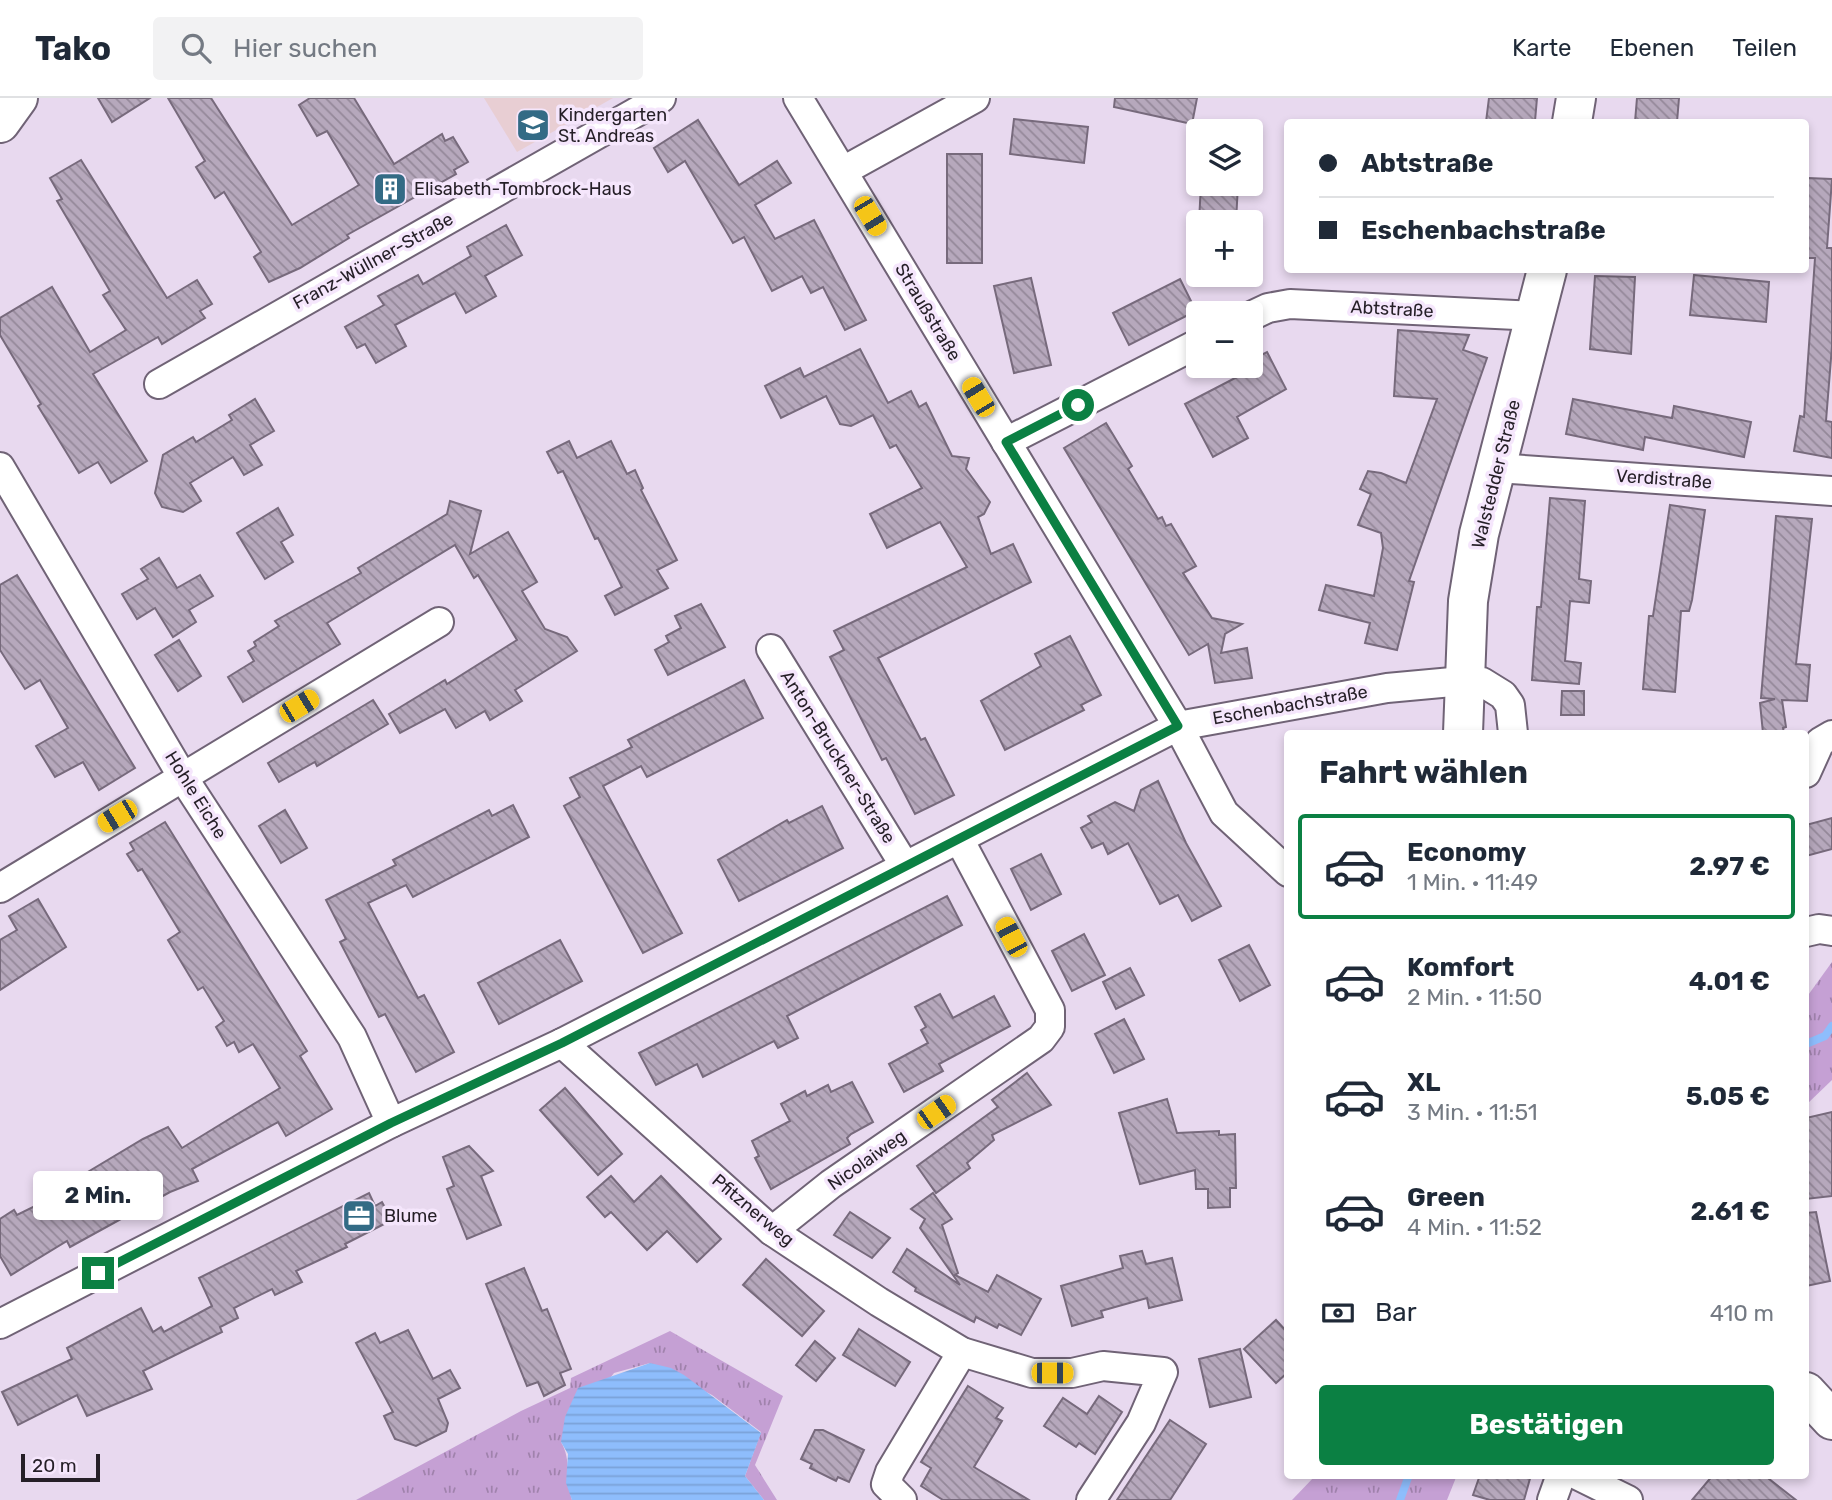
<!DOCTYPE html>
<html lang="de">
<head>
<meta charset="utf-8">
<style>
	:root { --surface:#fff; --page:#f2f2f3; --text:#1f2937; --muted:#747a83; --line:#e0e1e3; --accent:#0b8043 }
	body { margin:0; font-family:Rubik,sans-serif; background:var(--page); color:var(--text); height:100vh; display:flex; flex-direction:column; font-size:26px; white-space:nowrap }
	* { box-sizing:border-box; margin:0 }
	p { font-size:23px; color:var(--muted) }
	.icon { flex:none; width:38px; height:38px; fill:none; stroke:currentColor; stroke-width:2; stroke-linecap:round; stroke-linejoin:round }
	.map { position:relative; flex:1; overflow:hidden }
	.side { position:absolute; left:1284px; top:632px; width:525px; height:749px; display:flex; flex-direction:column; background:var(--surface); border-radius:7px; box-shadow:0 4px 10px #0003 }
	.side>* { flex:none }
	.hud { position:absolute; left:1284px; top:21px; width:525px; height:154px; border-radius:7px; box-shadow:0 4px 10px #0003; display:grid; align-content:center; height:154px; padding:0 35px; background:var(--surface) }
	.buttons { position:absolute; left:1186px; top:21px; display:grid; gap:14px }
	.buttons a { display:grid; place-items:center; width:77px; height:77px; border-radius:7px; background:var(--surface); box-shadow:0 4px 10px #0003; font-size:35px }
	.scale { position:absolute; left:21px; bottom:18px; width:79px; box-sizing:border-box; padding-left:7px; border:4px solid #251f27; border-top:0; font-size:19px; line-height:24px; white-space:nowrap; color:#251f27; -webkit-text-stroke:5px #f5e6fc; paint-order:stroke }
	.end { position:absolute; width:32px; height:32px; margin:-16px; border:9px solid #0b8043; background:#fff; box-shadow:0 0 0 4px #fff }
	.from { border-radius:50% }
	.bubble { position:absolute; height:49px; border-radius:7px; background:var(--surface); box-shadow:0 4px 10px #0003; font-size:23px; font-weight:700; line-height:49px; text-align:center }
	.car { position:absolute; width:21px; height:42px; margin:-21px -10px; border-radius:9px; box-shadow:0 0 5px 2px #0007; background:linear-gradient(#f5c518 24%,#345 0 40%,#f5c518 0 76%,#345 0 86%,#f5c518 0) }
	.hud b { display:flex; align-items:center; gap:24px; height:66px; font-size:26px }
	.hud b+b { border-top:2px solid var(--line) }
	.hud i { width:18px; height:18px; background:var(--text) }
	ul { padding:0; list-style:none }
	li { display:flex; align-items:center; gap:21px; height:105px; margin:0 14px 10px; padding:0 21px; border:4px solid transparent; border-radius:7px }
	li div { flex:1 }
	li b { display:block; font-size:26px }
	li em { font-style:normal; font-weight:700 }
	li.on { border-color:var(--accent) }
	li>.icon { width:63px; height:63px; stroke-width:1.5 }
	h2 { padding:0 35px; font-size:32px; line-height:84px }
	.pay { display:flex; align-items:center; gap:18px; height:77px; padding:0 35px; font-size:26px }
	.pay p { margin-inline-start:auto }
	.cta { display:flex; gap:14px; margin-top:auto; padding:14px 35px }
	.cta a { flex:1; height:80px; border-radius:7px; background:var(--accent); color:#fff; font-size:28px; font-weight:700; line-height:80px; text-align:center }
	header { display:flex; align-items:center; gap:42px; box-sizing:border-box; height:98px; padding:0 35px; background:var(--surface); border-bottom:2px solid var(--line) }
	header strong { font-size:33px }
	nav { display:flex; gap:38px; margin-inline-start:auto; font-size:24px }
	.search { width:490px; height:63px; background:var(--page); display:flex; align-items:center; gap:18px; box-sizing:border-box; padding:0 24px; border-radius:7px; color:var(--muted); font-size:26px }
	.map>svg:first-child { display:block }
	.education { fill:#e8ced3 }
	.grass { fill:url(#grass-tufts) }
	.water { fill:url(#water-rules) }
	.lines { fill:none; stroke-linecap:round; stroke-linejoin:round }
	.stream { stroke:#8ebdfc; stroke-width:8 }
	.building { fill:url(#building-back-hatch); stroke:#776a7c; stroke-width:2 }
	.street-casing { stroke:#706376; stroke-width:32 }
	.secondary-casing { stroke:#706376; stroke-width:42 }
	.street { stroke:#fff; stroke-width:28 }
	.secondary { stroke:#fff; stroke-width:38 }
	.route { stroke:#0b8043; stroke-width:9 }
	.labels { text-anchor:middle; stroke-width:7; stroke-linejoin:round; paint-order:stroke }
	.poi-label { font-size:18px; fill:#251f27; stroke:#f5e6fc; text-anchor:start }
	.street-label { font-size:18px; fill:#251f27; stroke:#f5e6fc }
</style>
</head>
<body>
<header>
<strong>Tako</strong>
<div class="search"><svg class="icon" aria-label="search" viewBox="0 0 24 24"><circle cx="10" cy="10" r="6"/><path d="M15 15l6 6"/></svg>Hier suchen</div>
<nav><a>Karte</a><a>Ebenen</a><a>Teilen</a></nav>
</header>
<div class="map">
<svg width="1832" height="1402" viewBox="0 0 1832 1402">
	<defs>
		<pattern id="grass-tufts" width="24" height="20" patternUnits="userSpaceOnUse" patternTransform="scale(1.75)"><rect width="24" height="20" fill="#c5a0d4"/><path d="M3 7l-1-3M5 7V3M7 7l1-3M15 17l-1-3M17 17v-4M19 17l1-3" fill="none" stroke="#a082ac"/></pattern>
		<pattern id="water-rules" width="6" height="5" patternUnits="userSpaceOnUse" patternTransform="scale(1.75)"><rect width="6" height="5" fill="#8ebdfc"/><path d="M0 2.5h6" fill="none" stroke="#7aa2d8"/></pattern>
		<pattern id="building-back-hatch" width="6" height="6" patternUnits="userSpaceOnUse" patternTransform="scale(1.75)"><rect width="6" height="6" fill="#b6a8bc"/><path d="M-1 5l2 2M0 0l6 6M5-1l2 2" fill="none" stroke="#948899"/></pattern>
	</defs>
	<rect width="100%" height="100%" fill="#e8d9ef"/>
	<polygon class="education" points="484,0 613,0 517,54"/>
	<g class="grass">
		<polygon points="1832,864 1832,982 1806,1007 1806,900"/>
		<path d="M670 1233 783 1298 755 1367 777 1402H764L745 1378 761 1334 712 1297 650 1265 614 1275 561 1344C572 1363 565 1381 572 1402H356L521 1313 570 1290 571 1280Z"/>
		<polygon points="1316,1377 1457,1377 1447,1402 1292,1402"/>
	</g>
	<polygon class="water" points="650,1265 671,1270 684,1277 761,1335 745,1378 764,1402 572,1402 566,1385 568,1356 561,1344 565,1319 578,1290"/>
	<g class="lines">
		<g class="stream">
			<polyline points="1806,946 1825,938 1832,928"/>
			<polyline points="1400,1402 1409,1377"/>
		</g>
	</g>
	<g class="building">
		<polygon points="98,0 150,0 112,24"/>
		<polygon points="168,0 211,0 292,127 359,87 327,33 317,38 299,7 310,0 354,0 394,66 442,36 445,43 453,39 468,64 454,72 456,76 347,137 349,140 300,170 269,184 254,159 261,154 224,94 215,100 196,69 205,63"/>
		<polygon points="1115,0 1197,0 1192,26 1114,9"/>
		<polygon points="1489,0 1537,0 1535,23 1486,24"/>
		<polygon points="1637,0 1679,0 1677,24 1635,24"/>
		<polygon points="1014,21 1088,29 1084,65 1010,56"/>
		<polygon points="698,22 739,87 777,63 791,85 755,107 775,141 814,122 866,222 845,232 823,189 811,195 802,178 772,193 744,139 733,145 685,63 668,74 654,50"/>
		<rect x="947" y="56" width="35" height="109"/>
		<polygon points="81,62 167,200 197,182 212,206 200,213 205,220 162,246 158,239 93,276 147,363 111,385 98,364 79,375 38,308 41,306 0,237 0,220 52,189 90,254 126,232 103,197 110,193 57,103 62,101 50,80"/>
		<polygon points="1808,80 1832,81 1827,150 1832,150 1832,248 1826,323 1832,324 1832,360 1794,353 1800,318 1804,319 1815,160 1806,160"/>
		<polygon points="1201,86 1238,86 1236,124 1199,124"/>
		<polygon points="506,127 522,157 485,178 496,198 466,215 455,195 395,227 406,248 376,265 365,246 357,250 345,229 384,207 378,198 418,177 423,186 471,158 467,149"/>
		<polygon points="1694,177 1769,184 1766,224 1690,217"/>
		<polygon points="1595,178 1635,179 1631,256 1590,251"/>
		<polygon points="1031,180 1051,267 1014,275 994,188"/>
		<polygon points="1180,181 1196,213 1129,247 1113,215"/>
		<polygon points="1398,232 1469,237 1463,252 1487,260 1409,483 1414,484 1397,552 1365,545 1370,525 1319,512 1326,487 1374,498 1383,450 1381,435 1358,427 1371,396 1360,391 1368,373 1381,375 1406,385 1437,301 1394,298"/>
		<polygon points="860,251 888,305 911,293 919,309 926,305 952,358 969,360 966,371 990,404 984,416 978,419 991,456 1013,446 1031,484 878,560 921,642 925,640 954,697 915,716 886,660 882,662 830,559 844,552 834,533 967,469 940,424 887,450 870,416 922,390 896,347 890,350 873,317 851,328 840,326 826,298 781,320 765,288 800,270 804,279"/>
		<polygon points="1267,254 1286,291 1237,319 1248,340 1213,359 1185,306 1241,277 1237,269 1251,268 1251,262"/>
		<polygon points="255,301 274,333 250,347 262,367 244,377 233,359 190,385 201,403 183,414 162,409 155,395 163,357 193,339 196,344 232,322 229,317"/>
		<polygon points="1573,301 1672,320 1674,308 1751,324 1744,359 1645,339 1643,352 1566,336"/>
		<polygon points="1106,325 1132,368 1128,371 1158,421 1162,419 1166,428 1171,426 1196,468 1183,475 1212,520 1242,526 1225,536 1221,555 1247,550 1252,580 1215,585 1208,546 1189,557 1064,350"/>
		<polygon points="569,343 577,360 611,343 627,376 635,372 643,390 641,392 677,462 657,472 668,490 615,517 605,498 622,489 598,440 595,441 563,373 558,375 547,354"/>
		<polygon points="1550,400 1585,403 1579,481 1591,483 1589,505 1570,503 1565,563 1581,565 1579,586 1532,582 1537,509 1541,509"/>
		<polygon points="450,403 481,413 470,456 508,434 537,484 522,493 545,531 567,539 577,553 515,592 522,603 490,622 485,613 456,630 445,611 400,635 389,616 445,582 447,586 517,542 478,477 474,480 455,447 327,525 340,546 243,604 228,579 254,563 248,553 256,548 254,544 279,528 275,523 361,475 358,470 447,416"/>
		<polygon points="1670,407 1705,412 1692,502 1689,513 1681,513 1675,594 1643,591 1649,518 1653,518"/>
		<polygon points="278,410 293,437 281,444 293,464 265,481 237,435"/>
		<polygon points="1776,418 1812,421 1796,566 1810,567 1807,603 1782,602 1786,629 1783,630 1784,635 1763,635 1760,605 1775,601 1761,600"/>
		<polygon points="159,460 177,490 200,477 213,498 189,512 196,524 173,539 155,510 137,521 122,496 148,481 141,471"/>
		<polygon points="17,477 135,670 99,692 83,664 55,679 36,648 68,630 40,582 25,591 0,552 0,487"/>
		<polygon points="701,506 725,549 668,577 655,552 669,544 666,538 681,530 675,518"/>
		<polygon points="1070,538 1101,597 1081,607 1084,612 1005,652 981,603 1041,568 1035,556"/>
		<polygon points="179,542 201,578 178,593 155,557"/>
		<polygon points="744,582 763,620 647,679 641,668 603,688 682,835 643,855 564,708 580,699 570,680 632,649 628,642"/>
		<polygon points="1562,593 1584,593 1584,617 1561,617"/>
		<polygon points="373,602 388,626 317,668 315,664 279,684 268,665"/>
		<polygon points="1158,683 1186,745 1221,808 1192,823 1178,797 1160,806 1128,745 1108,756 1103,745 1092,750 1081,730 1092,724 1088,718 1115,704 1134,713 1141,692"/>
		<polygon points="513,707 529,739 413,799 406,787 368,805 418,900 424,897 454,954 416,974 385,916 379,919 362,886 340,844 346,841 326,802 396,767 393,762 489,712 492,718"/>
		<polygon points="822,708 843,750 739,803 718,762 787,722 789,725"/>
		<polygon points="285,712 307,750 281,765 259,728"/>
		<polygon points="1832,720 1832,751 1806,758 1806,727"/>
		<polygon points="165,724 307,953 300,958 332,1011 286,1038 278,1024 192,1071 198,1083 170,1094 70,1149 67,1143 11,1177 0,1158 0,1121 14,1112 17,1117 39,1106 44,1115 84,1095 76,1081 143,1041 168,1029 182,1050 280,990 253,946 239,954 234,944 227,948 216,929 224,923 203,889 198,892 168,842 180,834 142,771 138,773 127,756 134,752 130,745"/>
		<polygon points="1041,756 1061,796 1031,812 1011,771"/>
		<polygon points="947,798 962,827 787,918 798,940 778,950 774,943 703,979 697,966 656,987 639,955"/>
		<polygon points="38,801 66,849 0,892 0,842 17,832 9,818"/>
		<polygon points="1084,836 1105,877 1072,893 1052,853"/>
		<polygon points="560,842 582,883 499,926 478,885"/>
		<polygon points="1249,847 1270,887 1240,903 1219,862"/>
		<polygon points="1130,870 1144,897 1116,911 1103,884"/>
		<polygon points="940,896 953,920 994,898 1010,928 939,966 943,973 904,994 889,966 928,945 921,932 926,929 915,909"/>
		<polygon points="1124,921 1144,961 1114,975 1095,936"/>
		<polygon points="1027,975 1051,1007 992,1037 994,1042 967,1065 970,1070 936,1095 917,1068 998,1009 992,1002"/>
		<polygon points="852,984 873,1024 851,1036 847,1040 850,1046 771,1091 755,1060 759,1058 752,1043 790,1023 781,1006 805,993 807,998 828,987 831,994"/>
		<polygon points="565,990 622,1056 598,1077 540,1012"/>
		<polygon points="1167,1001 1177,1035 1219,1033 1219,1037 1235,1036 1236,1090 1230,1090 1230,1109 1208,1110 1208,1091 1196,1091 1195,1072 1140,1086 1119,1015"/>
		<polygon points="1832,1014 1832,1098 1806,1101 1806,1020"/>
		<polygon points="469,1048 493,1073 481,1078 501,1127 467,1141 447,1091 454,1088 443,1059"/>
		<polygon points="611,1078 634,1104 661,1078 721,1141 697,1164 667,1133 647,1152 611,1114 605,1119 587,1099"/>
		<polygon points="369,1095 375,1108 382,1104 392,1122 345,1146 347,1149 296,1173 302,1184 275,1197 272,1191 234,1210 238,1220 220,1229 222,1234 143,1273 152,1291 87,1318 77,1297 18,1327 2,1294 72,1261 67,1250 141,1210 153,1234 161,1229 164,1234 212,1208 199,1180"/>
		<polygon points="933,1095 952,1121 942,1127 958,1175 955,1177 988,1194 997,1177 1041,1201 1021,1237 999,1226 997,1230 976,1219 974,1224 915,1193 916,1190 893,1174 907,1151 960,1187 920,1130 925,1121 911,1111"/>
		<polygon points="850,1114 890,1140 872,1160 834,1137"/>
		<polygon points="1816,1114 1830,1183 1806,1188 1806,1115"/>
		<polygon points="1142,1153 1146,1166 1172,1160 1182,1202 1149,1210 1147,1200 1101,1213 1103,1219 1072,1228 1061,1188 1123,1170 1120,1158"/>
		<polygon points="766,1161 824,1213 802,1238 743,1187"/>
		<polygon points="524,1170 542,1213 547,1211 571,1271 560,1275 565,1287 544,1298 538,1284 527,1288 486,1186"/>
		<polygon points="1276,1222 1288,1235 1288,1274 1276,1285 1244,1251"/>
		<polygon points="859,1231 910,1264 895,1288 843,1257"/>
		<polygon points="408,1232 433,1281 450,1272 460,1290 438,1301 448,1325 446,1333 416,1348 395,1341 384,1318 393,1314 356,1245 375,1235 380,1245"/>
		<polygon points="815,1243 835,1260 816,1283 796,1267"/>
		<polygon points="1240,1251 1251,1299 1210,1309 1199,1261"/>
		<polygon points="968,1288 1003,1310 996,1320 1002,1323 974,1369 1029,1402 943,1402 921,1388 931,1370 921,1364"/>
		<polygon points="1099,1298 1122,1314 1095,1356 1079,1345 1076,1349 1044,1328 1063,1300 1087,1316"/>
		<polygon points="1170,1322 1206,1346 1170,1402 1117,1402"/>
		<polygon points="815,1332 823,1332 864,1352 849,1384 838,1379 836,1383 810,1370 812,1366 801,1361"/>
		<polygon points="1480,1377 1531,1377 1524,1402 1490,1402 1473,1397"/>
		<polygon points="1713,1377 1764,1377 1796,1402 1692,1402"/>
	</g>
	<g class="lines">
		<g class="street-casing">
			<g id="street">
				<polyline points="798,0 1178,628 1224,715 1288,774"/>
				<polyline points="843,73 975,0"/>
				<polyline points="1251,218 1268,210 1290,206 1535,218"/>
				<polyline points="159,286 661,0"/>
				<polyline points="1006,344 1199,245"/>
				<polyline points="0,369 182,678 352,939 391,1025"/>
				<polyline points="1496,370 1832,393"/>
				<polyline points="771,551 905,768"/>
				<polyline points="1806,675 1820,644 1832,637"/>
				<polyline points="0,790 439,524"/>
				<polyline points="1806,834 1819,831 1832,833"/>
				<polyline points="562,945 772,1133 879,1204 962,1254 1032,1275 1072,1275 1103,1268 1163,1274 1141,1325 1091,1402"/>
				<polyline points="772,1133 831,1086 1041,941 1050,929 1050,912 959,741"/>
				<polyline points="0,1226 391,1025 562,945 1178,628 1387,590 1463,583 1482,584 1503,597 1510,607 1513,635"/>
				<polyline points="1577,1377 1628,1402"/>
				<polyline points="902,1402 886,1386 890,1374 962,1254"/>
				<polyline points="1552,1402 1561,1377"/>
			</g>
		</g>
		<g class="secondary-casing">
			<g id="secondary">
				<polyline points="1572,24 1576,0"/>
				<polyline points="0,25 18,0"/>
				<polyline points="1463,635 1468,503 1479,436 1547,172"/>
				<polyline points="1806,1294 1832,1322"/>
			</g>
		</g>
		<use href="#street" class="street"/>
		<use href="#secondary" class="secondary"/>
	</g>
	<g class="lines">
		<polyline class="route" points="98,1175 391,1025 562,945 1178,628 1006,344 1078,307"/>
	</g>
	<defs>
		<g id="school-square" transform="scale(1.75)"><rect x="-9" y="-9" width="18" height="18" rx="4" fill="#336b85" stroke="#f5e6fc"/><path d="M0-5L7-2L0 1L-7-2ZM-4 1L0 2.5L4 1V4Q0 6-4 4Z" fill="#fff"/></g>
		<g id="building-square" transform="scale(1.75)"><rect x="-9" y="-9" width="18" height="18" rx="4" fill="#336b85" stroke="#f5e6fc"/><path d="M-4-6H4V6H1V3H-1V6H-4ZM-2.5-4.3h1.7v1.8h-1.7ZM.8-4.3h1.7v1.8H.8ZM-2.5-1h1.7V.8h-1.7ZM.8-1h1.7V.8H.8Z" fill="#fff"/></g>
		<g id="office-square" transform="scale(1.75)"><rect x="-9" y="-9" width="18" height="18" rx="4" fill="#336b85" stroke="#f5e6fc"/><path d="M-6-3h4V-5.5h4V-3h4V5H-6ZM-1-4.5V-3h2v-1.5ZM-6 0V1H6V0Z" fill="#fff"/></g>
	</defs>
	<g fill-rule="evenodd">
		<use href="#school-square" x="533" y="27"/>
		<use href="#building-square" x="390" y="91"/>
		<use href="#office-square" x="359" y="1118"/>
	</g>
	<g class="labels">
		<g class="poi-label">
			<text x="558" y="23">Kindergarten<tspan x="558" dy="21">St. Andreas</tspan></text>
			<text x="414" y="97">Elisabeth-Tombrock-Haus</text>
			<text x="384" y="1124">Blume</text>
		</g>
		<g class="street-label">
			<text transform="translate(373 163) rotate(-29)" y="6">Franz-Wüllner-Straße</text>
			<text transform="translate(1392 211) rotate(3)" y="6">Abtstraße</text>
			<text transform="translate(928 214) rotate(59)" y="6">Straußstraße</text>
			<text transform="translate(1496 376) rotate(-76)" y="6">Walstedder Straße</text>
			<text transform="translate(1664 381) rotate(4)" y="6">Verdistraße</text>
			<text transform="translate(1290 607) rotate(-10)" y="6">Eschenbachstraße</text>
			<text transform="translate(838 659) rotate(58)" y="6">Anton-Bruckner-Straße</text>
			<text transform="translate(196 697) rotate(58)" y="6">Hohle Eiche</text>
			<text transform="translate(867 1062) rotate(-35)" y="6">Nicolaiweg</text>
			<text transform="translate(753 1112) rotate(40)" y="6">Pfitznerweg</text>
		</g>
	</g>
</svg>
<div class="buttons">
<a><svg class="icon" aria-label="layers" viewBox="0 0 24 24"><path d="M12 4l9 5-9 5-9-5zM3 14l9 5 9-5"/></svg></a>
<a>+</a>
<a>−</a>
</div>
<div class="scale">20 m</div>
<i class="end from" style="left:1078px;top:307px"></i>
<i class="end" style="left:98px;top:1175px"></i>
<div class="bubble" style="left:33px;top:1073px;width:130px">2 Min.</div>
<i class="car" style="left:870px;top:118px;rotate:149deg"></i>
<i class="car" style="left:978px;top:299px;rotate:329deg"></i>
<i class="car" style="left:299px;top:608px;rotate:59deg"></i>
<i class="car" style="left:117px;top:718px;rotate:239deg"></i>
<i class="car" style="left:1011px;top:839px;rotate:332deg"></i>
<i class="car" style="left:936px;top:1014px;rotate:55deg"></i>
<i class="car" style="left:1052px;top:1275px;rotate:90deg"></i>
<div class="hud">
<b><i class="from"></i>Abtstraße</b>
<b><i></i>Eschenbachstraße</b>
</div>
<section class="side">
<h2>Fahrt wählen</h2>
<ul>
<li class="on"><svg class="icon" aria-label="car" viewBox="0 0 24 24"><path d="M5 17H2v-5l4-1 3-4h7l3 4 3 1v5h-3M9 17h6M6 11h13"/><circle cx="7" cy="17" r="2"/><circle cx="17" cy="17" r="2"/></svg><div><b>Economy</b><p>1 Min. · 11:49</p></div><em>2.97 €</em></li>
<li><svg class="icon" aria-label="car" viewBox="0 0 24 24"><path d="M5 17H2v-5l4-1 3-4h7l3 4 3 1v5h-3M9 17h6M6 11h13"/><circle cx="7" cy="17" r="2"/><circle cx="17" cy="17" r="2"/></svg><div><b>Komfort</b><p>2 Min. · 11:50</p></div><em>4.01 €</em></li>
<li><svg class="icon" aria-label="car" viewBox="0 0 24 24"><path d="M5 17H2v-5l4-1 3-4h7l3 4 3 1v5h-3M9 17h6M6 11h13"/><circle cx="7" cy="17" r="2"/><circle cx="17" cy="17" r="2"/></svg><div><b>XL</b><p>3 Min. · 11:51</p></div><em>5.05 €</em></li>
<li><svg class="icon" aria-label="car" viewBox="0 0 24 24"><path d="M5 17H2v-5l4-1 3-4h7l3 4 3 1v5h-3M9 17h6M6 11h13"/><circle cx="7" cy="17" r="2"/><circle cx="17" cy="17" r="2"/></svg><div><b>Green</b><p>4 Min. · 11:52</p></div><em>2.61 €</em></li>
</ul>
<div class="pay"><svg class="icon" aria-label="cash" viewBox="0 0 24 24"><path d="M3 7h18v10H3z"/><circle cx="12" cy="12" r="2"/></svg>Bar<p>410 m</p></div>
<div class="cta"><a>Bestätigen</a></div>
</section>
</div>
</body>
</html>
